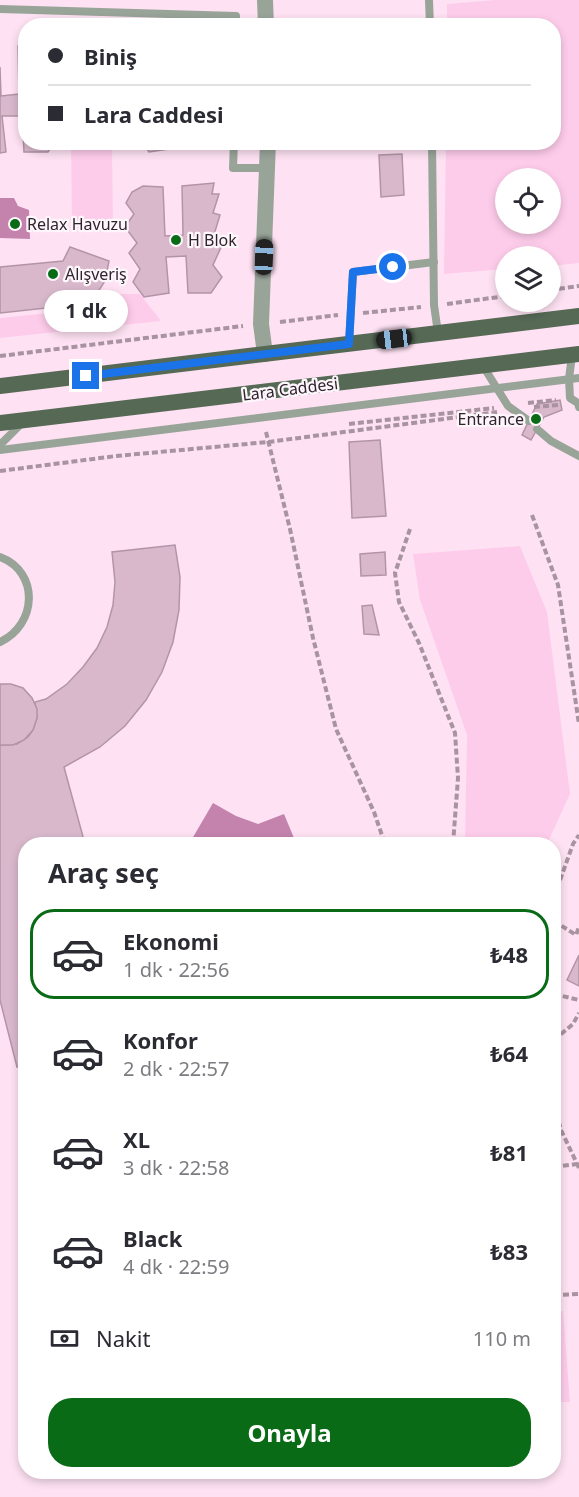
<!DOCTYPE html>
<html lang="tr">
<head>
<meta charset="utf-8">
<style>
	:root { --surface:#fff; --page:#f2f2f3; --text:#2b2b33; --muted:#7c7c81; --line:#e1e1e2; --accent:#0a6b17 }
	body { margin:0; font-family:"Noto Sans",sans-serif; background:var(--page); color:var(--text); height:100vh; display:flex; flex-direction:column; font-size:22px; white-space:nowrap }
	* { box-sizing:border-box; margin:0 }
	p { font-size:20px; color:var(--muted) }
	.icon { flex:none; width:33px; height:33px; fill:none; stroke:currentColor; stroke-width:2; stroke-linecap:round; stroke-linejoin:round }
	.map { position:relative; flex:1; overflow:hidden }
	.drawer { position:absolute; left:18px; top:837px; width:543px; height:642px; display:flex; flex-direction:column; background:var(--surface); border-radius:24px; box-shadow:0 3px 9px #0003 }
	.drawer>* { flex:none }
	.top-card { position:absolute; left:18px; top:18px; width:543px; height:132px; border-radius:24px; box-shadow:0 3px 9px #0003; display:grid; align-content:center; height:132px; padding:0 30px; background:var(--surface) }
	.tools { position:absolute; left:495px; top:168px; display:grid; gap:12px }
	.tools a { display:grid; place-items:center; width:66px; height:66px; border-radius:50%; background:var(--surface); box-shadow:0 3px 9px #0003; font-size:30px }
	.end { position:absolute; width:27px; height:27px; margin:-14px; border:8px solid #1a73e8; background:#fff; box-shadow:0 0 0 3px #fff }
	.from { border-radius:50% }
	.bubble { position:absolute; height:42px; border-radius:21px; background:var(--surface); box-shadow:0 3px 9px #0003; font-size:20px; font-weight:700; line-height:42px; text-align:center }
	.car { position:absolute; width:18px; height:36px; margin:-18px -9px; border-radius:8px; box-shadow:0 0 4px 2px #0007; background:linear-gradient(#222 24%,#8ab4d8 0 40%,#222 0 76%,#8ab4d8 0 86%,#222 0) }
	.top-card b { display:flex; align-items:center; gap:21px; height:57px; font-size:22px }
	.top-card b+b { border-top:2px solid var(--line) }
	.top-card i { width:15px; height:15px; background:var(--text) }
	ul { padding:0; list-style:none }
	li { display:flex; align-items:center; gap:18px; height:90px; margin:0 12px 9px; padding:0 18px; border:3px solid transparent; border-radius:24px }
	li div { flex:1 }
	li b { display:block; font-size:22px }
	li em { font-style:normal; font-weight:700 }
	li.current { border-color:var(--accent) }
	li>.icon { width:54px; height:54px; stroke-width:1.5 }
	h2 { padding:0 30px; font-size:27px; line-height:72px }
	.pay { display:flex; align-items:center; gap:15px; height:66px; padding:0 30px; font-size:22px }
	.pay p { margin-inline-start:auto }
	.button { display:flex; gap:12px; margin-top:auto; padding:12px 30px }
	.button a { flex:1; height:69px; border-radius:24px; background:var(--accent); color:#fff; font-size:24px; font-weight:700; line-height:69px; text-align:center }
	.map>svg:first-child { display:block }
	.green { fill:#fecceb; fill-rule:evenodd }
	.water { fill:#c383ad }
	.building { fill:#d9b8cc; stroke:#b394a7; stroke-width:1.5 }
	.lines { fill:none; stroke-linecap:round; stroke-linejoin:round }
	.path { stroke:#a893a0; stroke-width:4; stroke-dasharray:6 3; stroke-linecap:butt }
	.service { stroke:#99a499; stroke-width:8 }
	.minor { stroke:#99a499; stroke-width:16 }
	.primary { stroke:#566955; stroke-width:16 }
	.route { stroke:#1a73e8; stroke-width:8 }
	.poi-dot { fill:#0a6b17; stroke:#fdf6fb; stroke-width:2 }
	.labels { text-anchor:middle; stroke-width:4.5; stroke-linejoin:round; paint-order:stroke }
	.poi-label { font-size:16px; fill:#30242c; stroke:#fdf6fb; text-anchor:start }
	.street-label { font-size:16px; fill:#30242c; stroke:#fdf6fb }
</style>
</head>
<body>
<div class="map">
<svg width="579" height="1497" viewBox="0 0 579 1497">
	<rect width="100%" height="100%" fill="#fee2f3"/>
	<g class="green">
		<path d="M495 0H579V263L551 266 550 256H506L505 269 444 274 446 143 554 142V26L447 25V4ZM506 178H550V224H506Z"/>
		<polygon points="71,143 112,143 113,228 72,228"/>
		<polygon points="109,294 140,294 161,321 0,338 0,318 79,310 97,302"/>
		<polygon points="520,546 547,612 570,794 547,844 465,844 467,735 420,600 413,554"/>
		<polygon points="563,1311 570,1402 554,1402 554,1312"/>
	</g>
	<g class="water">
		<polygon points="0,198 14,198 18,206 29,210 30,239 0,238"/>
		<polygon points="213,803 236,816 258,824 284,814 294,838 289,844 189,844"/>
	</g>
	<g class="building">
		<polygon points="26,45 26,142 54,142 48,152 24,152 22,116 2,116 6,152 0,153 0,67 1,96 19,94 18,46"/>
		<polygon points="143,142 174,142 175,148 149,152"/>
		<polygon points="193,142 220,142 217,147 193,148"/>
		<polygon points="402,154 404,195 381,197 379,155"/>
		<polygon points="214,183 212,194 219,194 213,213 220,215 213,238 223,243 213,265 222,277 211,293 188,293 186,256 166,257 169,293 144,297 133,282 140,269 129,253 137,243 125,227 134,214 126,203 132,192 143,186 163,187 165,236 183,235 182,186"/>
		<polygon points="70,247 109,261 105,281 94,298 83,304 0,313 0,267 63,261"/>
		<polygon points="560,400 562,410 544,417 531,440 522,435 537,404"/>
		<polygon points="380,440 386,516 352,518 349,442"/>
		<polygon points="175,545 180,577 179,610 173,642 162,672 146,700 125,726 100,747 64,767 85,844 26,844 26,1065 17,1067 0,1000 0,745 17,744 28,737 33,730 37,718 35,702 46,699 67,684 83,667 97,648 107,627 113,605 115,582 112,552"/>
		<polygon points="385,552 386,575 361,576 360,554"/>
		<polygon points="372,605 379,635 364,634 362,606"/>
		<polygon points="0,684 11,684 23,688 32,698 37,709 37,718 33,730 24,740 13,745 0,745"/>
		<polygon points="579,955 579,986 567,980"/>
	</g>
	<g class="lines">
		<g class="path">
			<polyline points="550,290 579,286"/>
			<polyline points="447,304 506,296"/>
			<polyline points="363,313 421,307"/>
			<polyline points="280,322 338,315"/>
			<polyline points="0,356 243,326"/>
			<polyline points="528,403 556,400"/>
			<polyline points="534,407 559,405"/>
			<polyline points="349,424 494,408"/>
			<polyline points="266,432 290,529 313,638 336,729 374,812 385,844"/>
			<polyline points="0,471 116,456 268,442 497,412"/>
			<polyline points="532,515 558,585 579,724"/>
			<polyline points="410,529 395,573 399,602 419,643 455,733 458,778 453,844"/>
			<polyline points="554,897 573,844 579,835"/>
			<polyline points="554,921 576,935 579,927"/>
			<polyline points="554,994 579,1000"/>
			<polyline points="554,1040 573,1024 579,1013"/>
			<polyline points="554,1104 561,1130 579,1168"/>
			<polyline points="554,1167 577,1164"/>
			<polyline points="554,1295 579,1294"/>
		</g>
		<g class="service">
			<polyline points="429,0 430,26"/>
			<polyline points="0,9 236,16 236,26"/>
			<polyline points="234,142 233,168 268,168"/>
			<polyline points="432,142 434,305 438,333"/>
			<polyline points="349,344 353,272 434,262"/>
			<polyline points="572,355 569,379 570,398 578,403 579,407"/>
			<polyline points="483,366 508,406 529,421"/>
			<polyline points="537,429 551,441 579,456"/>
			<polyline points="0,445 23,422"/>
			<polyline points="0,450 579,378"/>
			<path d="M0 557C40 572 37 625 0 642"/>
		</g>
		<g class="minor">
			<polyline points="265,0 266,26"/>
			<polyline points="265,354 261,324 268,142"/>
		</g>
		<g class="primary">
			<polyline points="0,386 579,316"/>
			<polyline points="0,423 579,354"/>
		</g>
	</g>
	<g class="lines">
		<polyline class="route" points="86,376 349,344 353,272 393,267"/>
	</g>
	<g class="poi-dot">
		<circle cx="15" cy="224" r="6"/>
		<circle cx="176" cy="240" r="6"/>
		<circle cx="53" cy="274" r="6"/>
		<circle cx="536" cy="419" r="6"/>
	</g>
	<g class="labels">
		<g class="poi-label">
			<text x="27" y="230">Relax Havuzu</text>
			<text x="188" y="246">H Blok</text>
			<text x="65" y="280">Alışveriş</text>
			<text x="524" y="425" text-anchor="end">Entrance</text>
		</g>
		<g class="street-label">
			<text transform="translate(290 389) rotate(-7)" y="6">Lara Caddesi</text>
		</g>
	</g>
</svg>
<div class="tools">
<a><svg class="icon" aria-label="locate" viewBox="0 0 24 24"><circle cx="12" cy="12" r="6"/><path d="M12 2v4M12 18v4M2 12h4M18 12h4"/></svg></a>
<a><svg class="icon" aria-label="layers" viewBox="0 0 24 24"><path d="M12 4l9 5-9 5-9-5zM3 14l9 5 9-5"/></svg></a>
</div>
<i class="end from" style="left:393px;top:267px"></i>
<i class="end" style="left:86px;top:376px"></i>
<div class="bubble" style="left:44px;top:290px;width:84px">1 dk</div>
<i class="car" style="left:264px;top:257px;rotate:2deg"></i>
<i class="car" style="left:394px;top:339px;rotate:263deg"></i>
<div class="top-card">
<b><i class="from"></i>Biniş</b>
<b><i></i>Lara Caddesi</b>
</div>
<section class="drawer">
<h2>Araç seç</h2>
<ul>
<li class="current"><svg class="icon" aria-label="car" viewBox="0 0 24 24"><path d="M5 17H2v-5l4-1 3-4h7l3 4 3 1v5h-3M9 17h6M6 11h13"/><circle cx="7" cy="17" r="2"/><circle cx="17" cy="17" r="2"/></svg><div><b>Ekonomi</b><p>1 dk · 22:56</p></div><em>₺48</em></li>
<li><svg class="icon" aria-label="car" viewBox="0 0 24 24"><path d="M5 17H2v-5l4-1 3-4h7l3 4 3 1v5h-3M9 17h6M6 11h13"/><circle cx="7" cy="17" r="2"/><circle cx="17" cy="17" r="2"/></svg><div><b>Konfor</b><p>2 dk · 22:57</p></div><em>₺64</em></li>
<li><svg class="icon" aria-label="car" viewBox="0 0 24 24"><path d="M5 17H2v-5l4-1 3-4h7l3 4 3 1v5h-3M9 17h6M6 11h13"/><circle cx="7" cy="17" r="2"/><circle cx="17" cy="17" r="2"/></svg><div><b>XL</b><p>3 dk · 22:58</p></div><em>₺81</em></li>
<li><svg class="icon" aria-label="car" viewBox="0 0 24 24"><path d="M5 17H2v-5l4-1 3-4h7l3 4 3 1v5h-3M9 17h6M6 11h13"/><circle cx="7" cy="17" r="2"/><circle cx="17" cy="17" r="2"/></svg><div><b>Black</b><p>4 dk · 22:59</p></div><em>₺83</em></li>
</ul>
<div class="pay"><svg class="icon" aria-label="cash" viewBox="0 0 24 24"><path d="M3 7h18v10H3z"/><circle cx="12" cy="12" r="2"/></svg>Nakit<p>110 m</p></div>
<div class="button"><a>Onayla</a></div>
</section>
</div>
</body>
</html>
